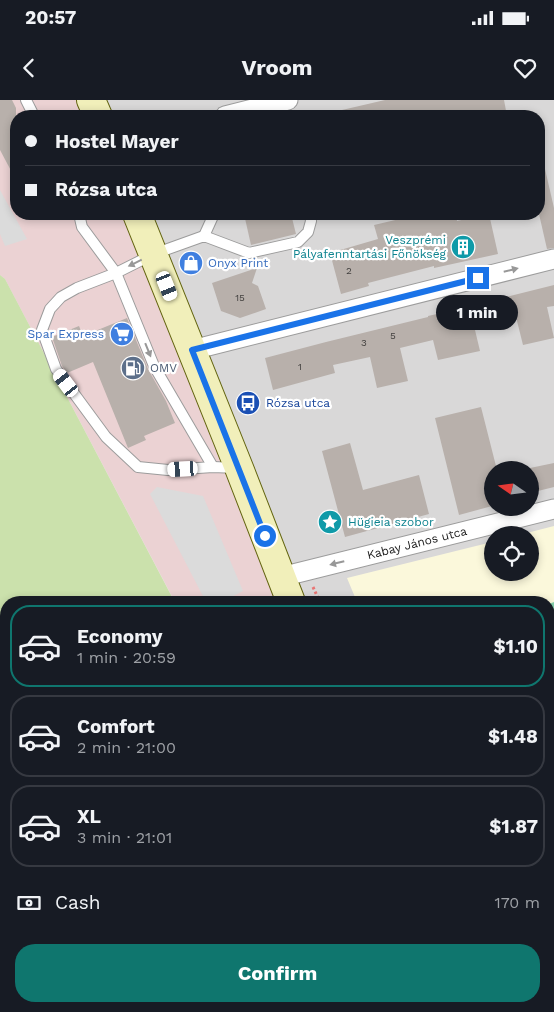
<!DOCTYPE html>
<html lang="en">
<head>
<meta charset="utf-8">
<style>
	:root { --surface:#171b24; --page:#20242c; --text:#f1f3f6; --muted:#9ea1a6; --line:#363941; --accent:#0f766e }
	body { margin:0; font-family:"Work Sans",sans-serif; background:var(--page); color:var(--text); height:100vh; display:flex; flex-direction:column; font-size:19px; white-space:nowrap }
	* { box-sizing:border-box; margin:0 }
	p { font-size:16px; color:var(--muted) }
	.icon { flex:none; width:28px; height:28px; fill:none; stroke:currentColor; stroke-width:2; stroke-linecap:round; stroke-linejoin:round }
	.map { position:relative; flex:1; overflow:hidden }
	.panel { position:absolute; left:0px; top:496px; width:555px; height:416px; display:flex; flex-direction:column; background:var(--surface); border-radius:20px 20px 0 0; box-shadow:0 2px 8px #0003 }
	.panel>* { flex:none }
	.top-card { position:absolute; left:10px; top:10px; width:535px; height:110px; border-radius:20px; box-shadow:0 2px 8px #0003; display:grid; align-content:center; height:110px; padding:0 15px; background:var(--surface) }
	.needle { width:32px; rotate:284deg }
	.fabs { position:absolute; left:484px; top:361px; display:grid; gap:10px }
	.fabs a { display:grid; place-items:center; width:55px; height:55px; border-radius:50%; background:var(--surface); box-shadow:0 2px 8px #0003; font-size:25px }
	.end { position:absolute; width:22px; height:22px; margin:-11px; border:6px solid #1a73e8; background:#fff; box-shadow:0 0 0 2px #fff }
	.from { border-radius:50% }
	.bubble { position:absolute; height:35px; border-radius:18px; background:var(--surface); box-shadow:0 2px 8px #0003; font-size:16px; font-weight:700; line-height:35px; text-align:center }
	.car { position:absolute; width:15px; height:30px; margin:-15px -8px; border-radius:6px; box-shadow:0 0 4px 1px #0007; background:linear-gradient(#fff 24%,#345 0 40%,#fff 0 76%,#345 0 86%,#fff 0) }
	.top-card b { display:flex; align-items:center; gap:18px; height:48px; font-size:19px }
	.top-card b+b { border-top:1px solid var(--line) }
	.top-card i { width:12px; height:12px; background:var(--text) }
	ul { padding:9px 0 0; list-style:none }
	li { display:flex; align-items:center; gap:15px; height:82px; margin:0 10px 8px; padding:0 5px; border:2px solid var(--line); border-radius:20px }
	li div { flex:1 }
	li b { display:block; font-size:19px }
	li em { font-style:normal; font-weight:700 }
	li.selected { border-color:var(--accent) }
	li>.icon { width:45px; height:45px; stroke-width:1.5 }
	.pay { display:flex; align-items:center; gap:12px; height:55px; padding:0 15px; font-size:19px }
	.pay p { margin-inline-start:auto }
	.primary-button { display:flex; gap:10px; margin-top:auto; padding:10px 15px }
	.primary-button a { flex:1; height:58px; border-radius:20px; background:var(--accent); color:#fff; font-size:20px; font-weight:700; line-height:58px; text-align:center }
	.status { display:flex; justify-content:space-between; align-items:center; height:35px; padding:0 25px; background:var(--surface); direction:ltr }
	.status svg { height:14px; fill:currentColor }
	header { display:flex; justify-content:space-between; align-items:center; height:65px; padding:0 15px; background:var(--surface); font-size:22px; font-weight:700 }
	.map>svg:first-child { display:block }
	.residential { fill:#d9d8d8; fill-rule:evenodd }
	.commercial { fill:#ebd2d3 }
	.education { fill:#fbf8db }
	.grass { fill:#cbe1ac }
	.park { fill:#c3f2c2 }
	.pitch { fill:#87d3ae }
	.parking { fill:#dbdbdb }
	.building { fill:#b8b0ab }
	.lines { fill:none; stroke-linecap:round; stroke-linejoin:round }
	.lane-casing { stroke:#9c9c9c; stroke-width:12 }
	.street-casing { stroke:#9c9c9c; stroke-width:21 }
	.secondary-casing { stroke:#636410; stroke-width:30 }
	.path { stroke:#e97574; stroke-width:3; stroke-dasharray:2.5 2.5; stroke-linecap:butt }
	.lane { stroke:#fff; stroke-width:10 }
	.street { stroke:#fff; stroke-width:19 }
	.secondary { stroke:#f1efba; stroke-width:28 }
	.oneway { fill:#989898 }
	.route { stroke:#1a73e8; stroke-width:6 }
	.labels { text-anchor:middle; stroke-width:4.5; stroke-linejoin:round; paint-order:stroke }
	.number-label { font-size:10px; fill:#42403f }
	.culture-label { font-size:12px; fill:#0d838f; stroke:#fff; text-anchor:end }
	.shop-label { font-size:12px; fill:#366cbe; stroke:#fff; text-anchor:start }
	.service-label { font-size:12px; fill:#4e5e75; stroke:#fff; text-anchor:start }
	.transit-label { font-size:12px; fill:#164399; stroke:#fff; text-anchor:start }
	.street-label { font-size:12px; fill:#1b1b1b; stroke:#fff }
</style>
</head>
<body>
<div class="status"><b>20:57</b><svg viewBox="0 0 49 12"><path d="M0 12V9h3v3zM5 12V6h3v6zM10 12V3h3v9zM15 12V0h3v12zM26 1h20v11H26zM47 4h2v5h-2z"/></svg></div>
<header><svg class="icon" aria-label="back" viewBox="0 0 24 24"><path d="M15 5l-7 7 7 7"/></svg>Vroom<svg class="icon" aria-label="heart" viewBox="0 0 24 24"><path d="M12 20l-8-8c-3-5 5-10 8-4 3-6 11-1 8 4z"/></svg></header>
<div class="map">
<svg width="554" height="912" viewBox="0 0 554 912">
	<rect width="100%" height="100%" fill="#ebe7e1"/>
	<g class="residential">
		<path d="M77 0H554V912H386L388 906H549V502H280L124 114H539V16H83ZM492 370H530V408H492ZM492 435H530V472H492Z"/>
		<polygon points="0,602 6,620 6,736 0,732"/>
	</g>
	<g class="commercial">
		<polygon points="0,0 77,0 83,16 16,16 16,114 124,114 280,502 175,502 5,179 0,175"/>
		<polygon points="0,732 6,736 6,906 388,906 386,912 0,912"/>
	</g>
	<polygon class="education" points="554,426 554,709 549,711 549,502 357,502 347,478 492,442 492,472 530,472 530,435 519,435"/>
	<g class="grass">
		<polygon points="0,175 5,179 172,497 161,502 6,502 6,620 0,602"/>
		<polygon points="549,844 554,846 554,912 465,912 464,906 549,906"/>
	</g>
	<g class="park">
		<polygon points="554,726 554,799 549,799 549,727"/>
		<polygon points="333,906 406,906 405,912 332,912"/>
	</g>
	<polygon class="pitch" points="554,502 554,566 549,568 549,504"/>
	<g class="parking">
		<polygon points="0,90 27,139 5,146 0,134"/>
		<polygon points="157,387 203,396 243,491 222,502 206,502 150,394"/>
		<polygon points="137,906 192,906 191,912 136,912"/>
	</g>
	<g class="building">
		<polygon points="0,0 12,0 16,8 16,80 0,50"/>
		<polygon points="385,0 504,0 507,16 343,16 342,10"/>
		<polygon points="545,69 554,108 554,148 547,149 539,114 539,70"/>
		<polygon points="244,114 291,114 296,134 251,145"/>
		<polygon points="421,114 456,114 457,121 489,114 498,154 434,168 434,166 368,183 369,186 341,194 330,153 378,139 374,125"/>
		<polygon points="257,168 252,183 258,186 266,209 240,218 221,211 212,183"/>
		<polygon points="554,185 554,206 547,207 554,238 523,245 516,217 487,223 488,227 475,230 480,251 438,260 433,240 400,248 408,281 377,288 370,257 333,265 335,273 273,290 265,258 326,242 428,217 428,216 494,201 494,200"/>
		<polygon points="127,218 148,269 166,301 175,323 144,336 146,340 128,348 93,262 67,273 62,266 52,237 79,226 83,236"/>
		<polygon points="481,307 497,370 492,370 492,406 459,415 435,318"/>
		<polygon points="350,343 363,390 419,375 429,414 345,437 322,351"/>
		<polygon points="554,363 554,387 530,393 530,368"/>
	</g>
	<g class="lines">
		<g class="lane-casing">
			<g id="lane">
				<polyline points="26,0 34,16"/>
				<polyline points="79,114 82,127 116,173 154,266 213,367"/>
				<polyline points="204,136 214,114"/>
				<polyline points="237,368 213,367 168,370 138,367 106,337 56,269 42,230 50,209 61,197 77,188 116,173 154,154 204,136 249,153 298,142 308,132 311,121 310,114"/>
				<polyline points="0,822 6,823"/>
				<polyline points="161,912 162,906"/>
			</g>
		</g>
		<g class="street-casing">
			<g id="street">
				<polyline points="225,16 288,0"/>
				<polyline points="192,250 554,159"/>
				<polyline points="281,477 554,409"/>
				<polyline points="0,724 6,727"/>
				<polyline points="318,912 319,906"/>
			</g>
		</g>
		<g class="secondary-casing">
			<g id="secondary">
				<polyline points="91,0 98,16"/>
				<polyline points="137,114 239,368 291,502"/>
				<polyline points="549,826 554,827"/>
				<polyline points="421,906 421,912"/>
				<polyline points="445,906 446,912"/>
			</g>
		</g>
		<g class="path">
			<polyline points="313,487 320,502"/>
			<polyline points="549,731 554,730"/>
			<polyline points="292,908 300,909"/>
		</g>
		<use href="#lane" class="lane"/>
		<use href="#street" class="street"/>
		<use href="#secondary" class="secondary"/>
	</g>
	<defs><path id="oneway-solid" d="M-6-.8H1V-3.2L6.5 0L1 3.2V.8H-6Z" transform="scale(1.25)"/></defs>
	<g class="oneway">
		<use href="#oneway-solid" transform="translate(135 163) rotate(154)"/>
		<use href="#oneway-solid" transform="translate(511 170) rotate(-14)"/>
		<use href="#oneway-solid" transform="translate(148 250) rotate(68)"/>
		<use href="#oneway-solid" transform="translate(337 463) rotate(166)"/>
	</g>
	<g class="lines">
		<polyline class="route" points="265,436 192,250 478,178"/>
	</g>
	<defs>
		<g id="building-disc" transform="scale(1.25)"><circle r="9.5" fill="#0f9aa8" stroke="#fff"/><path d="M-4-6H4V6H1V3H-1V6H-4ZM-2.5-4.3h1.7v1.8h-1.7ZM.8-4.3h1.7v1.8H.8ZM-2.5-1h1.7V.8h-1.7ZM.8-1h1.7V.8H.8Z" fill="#fff"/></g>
		<g id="shop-disc" transform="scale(1.25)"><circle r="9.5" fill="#3f7fe0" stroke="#fff"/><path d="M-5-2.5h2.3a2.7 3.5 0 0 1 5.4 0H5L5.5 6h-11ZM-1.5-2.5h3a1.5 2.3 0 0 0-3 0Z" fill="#fff"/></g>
		<g id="supermarket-disc" transform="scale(1.25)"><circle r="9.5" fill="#3f7fe0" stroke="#fff"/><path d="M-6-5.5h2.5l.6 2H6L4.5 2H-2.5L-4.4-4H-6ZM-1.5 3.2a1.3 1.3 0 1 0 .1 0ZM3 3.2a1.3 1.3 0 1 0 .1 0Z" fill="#fff"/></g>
		<g id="fuel-disc" transform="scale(1.25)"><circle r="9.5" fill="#5c6f8a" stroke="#fff"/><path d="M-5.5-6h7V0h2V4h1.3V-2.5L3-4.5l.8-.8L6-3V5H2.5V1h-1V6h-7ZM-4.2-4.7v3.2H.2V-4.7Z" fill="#fff"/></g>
		<g id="bus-disc" transform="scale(1.25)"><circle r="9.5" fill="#1a4fb4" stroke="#fff"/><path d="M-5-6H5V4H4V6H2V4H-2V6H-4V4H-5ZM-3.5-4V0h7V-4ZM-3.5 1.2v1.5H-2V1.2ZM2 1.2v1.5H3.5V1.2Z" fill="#fff"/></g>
		<g id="sight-disc" transform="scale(1.25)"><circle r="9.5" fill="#0f9aa8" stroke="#fff"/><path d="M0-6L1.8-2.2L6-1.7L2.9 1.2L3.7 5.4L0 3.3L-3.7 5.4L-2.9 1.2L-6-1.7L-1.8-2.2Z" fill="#fff"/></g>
	</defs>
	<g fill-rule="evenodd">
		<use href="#building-disc" x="463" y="147"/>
		<use href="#shop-disc" x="191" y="163"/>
		<use href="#supermarket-disc" x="122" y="234"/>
		<use href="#fuel-disc" x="133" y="268"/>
		<use href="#bus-disc" x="248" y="303"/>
		<use href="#sight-disc" x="330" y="422"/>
	</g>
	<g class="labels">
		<g class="number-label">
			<text x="349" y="174">2</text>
			<text x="240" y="201">15</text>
			<text x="393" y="239">5</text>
			<text x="364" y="246">3</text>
			<text x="300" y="270">1</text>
		</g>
		<g class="culture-label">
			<text x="446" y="144">Veszprémi<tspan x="446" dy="14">Pályafenntartási Főnökség</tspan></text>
			<text x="348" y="426" text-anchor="start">Hügieia szobor</text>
		</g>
		<g class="shop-label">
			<text x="208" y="167">Onyx Print</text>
			<text x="104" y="238" text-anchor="end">Spar Express</text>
		</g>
		<g class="service-label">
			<text x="150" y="272">OMV</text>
		</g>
		<g class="transit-label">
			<text x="266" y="307">Rózsa utca</text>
		</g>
		<g class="street-label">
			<text transform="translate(417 443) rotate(-14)" y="4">Kabay János utca</text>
		</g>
	</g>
</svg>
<div class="fabs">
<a><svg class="needle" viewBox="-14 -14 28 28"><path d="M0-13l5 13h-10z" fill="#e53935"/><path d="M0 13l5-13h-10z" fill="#9ea1a6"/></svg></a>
<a><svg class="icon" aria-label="locate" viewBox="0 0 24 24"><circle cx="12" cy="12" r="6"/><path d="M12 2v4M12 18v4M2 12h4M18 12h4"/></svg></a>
</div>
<i class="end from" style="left:265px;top:436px"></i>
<i class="end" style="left:478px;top:178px"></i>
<div class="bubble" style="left:436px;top:195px;width:82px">1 min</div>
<i class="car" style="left:167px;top:186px;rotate:158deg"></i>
<i class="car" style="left:66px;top:283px;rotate:323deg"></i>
<i class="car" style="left:183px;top:369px;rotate:267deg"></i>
<div class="top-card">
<b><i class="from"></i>Hostel Mayer</b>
<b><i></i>Rózsa utca</b>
</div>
<section class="panel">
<ul>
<li class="selected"><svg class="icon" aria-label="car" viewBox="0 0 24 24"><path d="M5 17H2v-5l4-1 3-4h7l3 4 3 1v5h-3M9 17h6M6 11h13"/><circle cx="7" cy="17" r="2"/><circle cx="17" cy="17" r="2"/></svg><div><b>Economy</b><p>1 min · 20:59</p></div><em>$1.10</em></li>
<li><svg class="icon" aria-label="car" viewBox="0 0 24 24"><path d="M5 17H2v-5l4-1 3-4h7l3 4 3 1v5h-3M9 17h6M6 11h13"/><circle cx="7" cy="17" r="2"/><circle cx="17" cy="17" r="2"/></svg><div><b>Comfort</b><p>2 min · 21:00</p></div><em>$1.48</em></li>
<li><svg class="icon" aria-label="car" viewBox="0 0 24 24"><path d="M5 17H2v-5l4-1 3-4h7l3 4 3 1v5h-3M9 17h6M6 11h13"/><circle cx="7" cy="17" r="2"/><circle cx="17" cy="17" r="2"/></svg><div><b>XL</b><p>3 min · 21:01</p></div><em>$1.87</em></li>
</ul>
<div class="pay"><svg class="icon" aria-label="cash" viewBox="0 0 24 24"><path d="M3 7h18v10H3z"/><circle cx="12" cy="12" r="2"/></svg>Cash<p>170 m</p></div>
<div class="primary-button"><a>Confirm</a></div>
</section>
</div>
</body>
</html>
